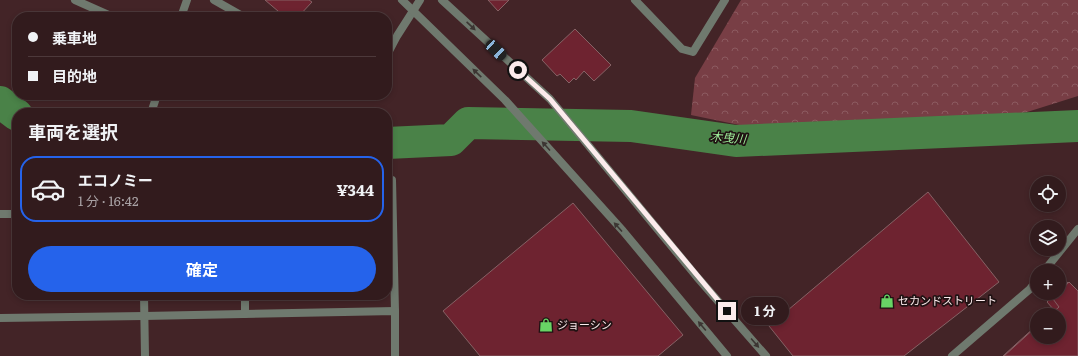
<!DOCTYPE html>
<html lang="ja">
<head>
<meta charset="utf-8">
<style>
	:root { --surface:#321b1d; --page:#3a2426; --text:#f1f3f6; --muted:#a8a1a4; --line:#4d393b; --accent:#2563eb }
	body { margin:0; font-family:Literata,"Noto Sans JP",serif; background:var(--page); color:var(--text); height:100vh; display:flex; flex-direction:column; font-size:15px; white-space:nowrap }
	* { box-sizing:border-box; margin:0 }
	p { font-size:13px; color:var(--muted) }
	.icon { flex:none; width:22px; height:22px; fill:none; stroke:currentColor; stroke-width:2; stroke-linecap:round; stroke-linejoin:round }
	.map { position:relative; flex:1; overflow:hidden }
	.drawer { position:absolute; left:12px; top:108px; width:380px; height:192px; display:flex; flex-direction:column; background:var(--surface); border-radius:16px; box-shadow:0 2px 6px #0003,0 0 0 1px var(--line) }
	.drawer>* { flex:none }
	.guide { position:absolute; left:12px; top:12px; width:380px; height:88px; border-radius:16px; box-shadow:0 2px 6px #0003,0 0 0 1px var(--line); display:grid; align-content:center; height:88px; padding:0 16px; background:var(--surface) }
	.fabs { position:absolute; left:1030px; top:176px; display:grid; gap:8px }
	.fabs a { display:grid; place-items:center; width:36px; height:36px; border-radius:50%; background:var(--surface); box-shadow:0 2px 6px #0003,0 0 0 1px var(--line); font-size:20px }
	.end { position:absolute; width:18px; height:18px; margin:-9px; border:5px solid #fcebec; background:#111; box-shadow:0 0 0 2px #111 }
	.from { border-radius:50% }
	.bubble { position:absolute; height:28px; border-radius:14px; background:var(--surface); box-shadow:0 2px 6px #0003,0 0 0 1px var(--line); font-size:13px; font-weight:700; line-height:28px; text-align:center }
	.car { position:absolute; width:12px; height:24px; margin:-12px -6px; border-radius:5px; box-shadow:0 0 3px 1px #0007; background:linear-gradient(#222 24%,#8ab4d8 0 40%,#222 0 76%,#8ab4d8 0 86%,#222 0) }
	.guide b { display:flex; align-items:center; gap:14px; height:38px; font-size:15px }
	.guide b+b { border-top:1px solid var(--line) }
	.guide i { width:10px; height:10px; background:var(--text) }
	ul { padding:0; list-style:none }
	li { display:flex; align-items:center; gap:12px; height:66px; margin:0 8px 6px; padding:0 8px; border:2px solid transparent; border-radius:16px }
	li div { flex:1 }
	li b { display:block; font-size:15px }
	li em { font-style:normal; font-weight:700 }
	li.active { border-color:var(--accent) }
	li>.icon { width:36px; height:36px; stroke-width:1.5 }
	h2 { padding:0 16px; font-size:18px; line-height:48px }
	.primary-button { display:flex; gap:8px; margin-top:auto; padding:8px 16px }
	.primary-button a { flex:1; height:46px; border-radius:24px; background:var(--accent); color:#fff; font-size:16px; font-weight:700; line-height:46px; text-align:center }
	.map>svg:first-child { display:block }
	.park { fill:url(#park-crowns) }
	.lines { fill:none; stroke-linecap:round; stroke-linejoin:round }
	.river { stroke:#4a8248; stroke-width:32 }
	.building { fill:#6e2330; stroke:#866265 }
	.minor { stroke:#6f796e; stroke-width:8 }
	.tertiary { stroke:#6f796e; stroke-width:8 }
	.oneway { fill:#3c3633 }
	.route { stroke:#fcebec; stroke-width:5 }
	.labels { text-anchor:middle; stroke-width:3.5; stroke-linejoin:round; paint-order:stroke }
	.poi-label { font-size:11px; fill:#fcebec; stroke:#201213; text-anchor:start }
	.water-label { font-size:12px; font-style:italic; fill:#9eed9a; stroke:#201213 }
</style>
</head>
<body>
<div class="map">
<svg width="1078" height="356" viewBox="0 0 1078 356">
	<defs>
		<pattern id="park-crowns" width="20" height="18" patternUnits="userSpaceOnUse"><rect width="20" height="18" fill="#783e45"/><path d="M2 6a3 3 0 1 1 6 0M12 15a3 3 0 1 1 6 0" fill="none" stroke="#8c5a60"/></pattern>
	</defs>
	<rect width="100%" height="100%" fill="#432427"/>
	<polygon class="park" points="741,0 1078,0 1078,96 999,121 744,126 691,115 695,78"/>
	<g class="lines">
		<g class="river">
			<polyline points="0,102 17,115"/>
			<polyline points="387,143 451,140 468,123 631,126 736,141 1078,126"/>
		</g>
	</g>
	<g class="building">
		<polygon points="265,0 309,0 312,2 298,17 285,17"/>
		<polygon points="488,0 509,0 498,11"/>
		<polygon points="575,29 611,65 594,81 584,71 576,80 574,78 569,83 560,74 557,76 542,60"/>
		<polygon points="220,95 254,95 252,99 218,100"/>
		<polygon points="928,192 999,282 904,356 793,356 769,326"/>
		<polygon points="573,203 683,335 658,356 480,356 443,311"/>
		<polygon points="1068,282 1078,294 1078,356 1003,356 1037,325 1037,337 1059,337 1059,315 1048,315 1054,310 1047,302 1056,293 1059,293 1059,290"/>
		<polygon points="1069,282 1078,291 1078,356 1004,356 1037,326 1037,337 1059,337 1059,315 1050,315 1059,307 1053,299"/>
	</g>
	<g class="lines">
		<g class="minor">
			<polyline points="75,0 113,17"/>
			<polyline points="214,0 244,17"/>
			<polyline points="635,0 682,49 693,52 725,0"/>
			<polyline points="181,17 187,0"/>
			<polyline points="387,55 397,36 420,0"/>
			<polyline points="151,113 157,95"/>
			<polyline points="387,180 392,180 395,311"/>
			<polyline points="0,214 17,214"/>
			<polyline points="144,295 145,356"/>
			<polyline points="245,314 245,295"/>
			<polyline points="0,318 144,316 395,311 395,356"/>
		</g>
		<g class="tertiary">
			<polyline points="402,0 505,100 623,231 727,356"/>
			<polyline points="442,0 550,99 697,277 766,356"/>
			<polyline points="1044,271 1078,229"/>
			<polyline points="952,356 1030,289 1037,280"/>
		</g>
	</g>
	<defs><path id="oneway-solid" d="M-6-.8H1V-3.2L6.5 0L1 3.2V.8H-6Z"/></defs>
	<g class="oneway">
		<use href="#oneway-solid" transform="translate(471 26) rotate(43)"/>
		<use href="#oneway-solid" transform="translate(477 73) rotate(-136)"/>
		<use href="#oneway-solid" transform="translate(546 146) rotate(-132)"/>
		<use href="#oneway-solid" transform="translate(618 227) rotate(-132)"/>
		<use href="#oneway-solid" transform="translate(702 326) rotate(-130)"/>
		<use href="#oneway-solid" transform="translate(755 343) rotate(49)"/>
	</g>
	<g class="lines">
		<polyline class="route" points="518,70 550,99 727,311"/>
	</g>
	<defs>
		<g id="shop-bare" transform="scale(1.08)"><path d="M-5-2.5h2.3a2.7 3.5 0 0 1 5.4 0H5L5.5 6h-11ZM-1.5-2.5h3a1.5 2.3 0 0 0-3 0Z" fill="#68d465" stroke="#201213" stroke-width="2.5" paint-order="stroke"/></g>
	</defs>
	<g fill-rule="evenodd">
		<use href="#shop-bare" x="887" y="301"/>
		<use href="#shop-bare" x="546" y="325"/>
	</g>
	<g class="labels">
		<g class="poi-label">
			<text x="898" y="305">セカンドストリート</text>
			<text x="557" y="329">ジョーシン</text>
		</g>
		<g class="water-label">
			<text transform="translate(728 138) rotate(5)" y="4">木曳川</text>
		</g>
	</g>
</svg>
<div class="fabs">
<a><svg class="icon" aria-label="locate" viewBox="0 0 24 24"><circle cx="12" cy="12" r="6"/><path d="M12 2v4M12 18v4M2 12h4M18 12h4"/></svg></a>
<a><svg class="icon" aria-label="layers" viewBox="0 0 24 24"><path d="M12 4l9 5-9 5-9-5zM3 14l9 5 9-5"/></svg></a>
<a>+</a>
<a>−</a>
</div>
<i class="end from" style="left:518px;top:70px"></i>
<i class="end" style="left:727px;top:311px"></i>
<div class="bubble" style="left:741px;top:297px;width:48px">1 分</div>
<i class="car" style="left:496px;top:50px;rotate:133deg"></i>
<div class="guide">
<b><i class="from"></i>乗車地</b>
<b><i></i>目的地</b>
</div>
<section class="drawer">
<h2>車両を選択</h2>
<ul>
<li class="active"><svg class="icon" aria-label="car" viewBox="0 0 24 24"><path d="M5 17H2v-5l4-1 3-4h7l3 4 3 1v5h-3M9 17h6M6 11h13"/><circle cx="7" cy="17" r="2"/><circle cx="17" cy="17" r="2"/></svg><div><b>エコノミー</b><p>1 分 · 16:42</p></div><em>¥344</em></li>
</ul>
<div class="primary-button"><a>確定</a></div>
</section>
</div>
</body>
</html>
